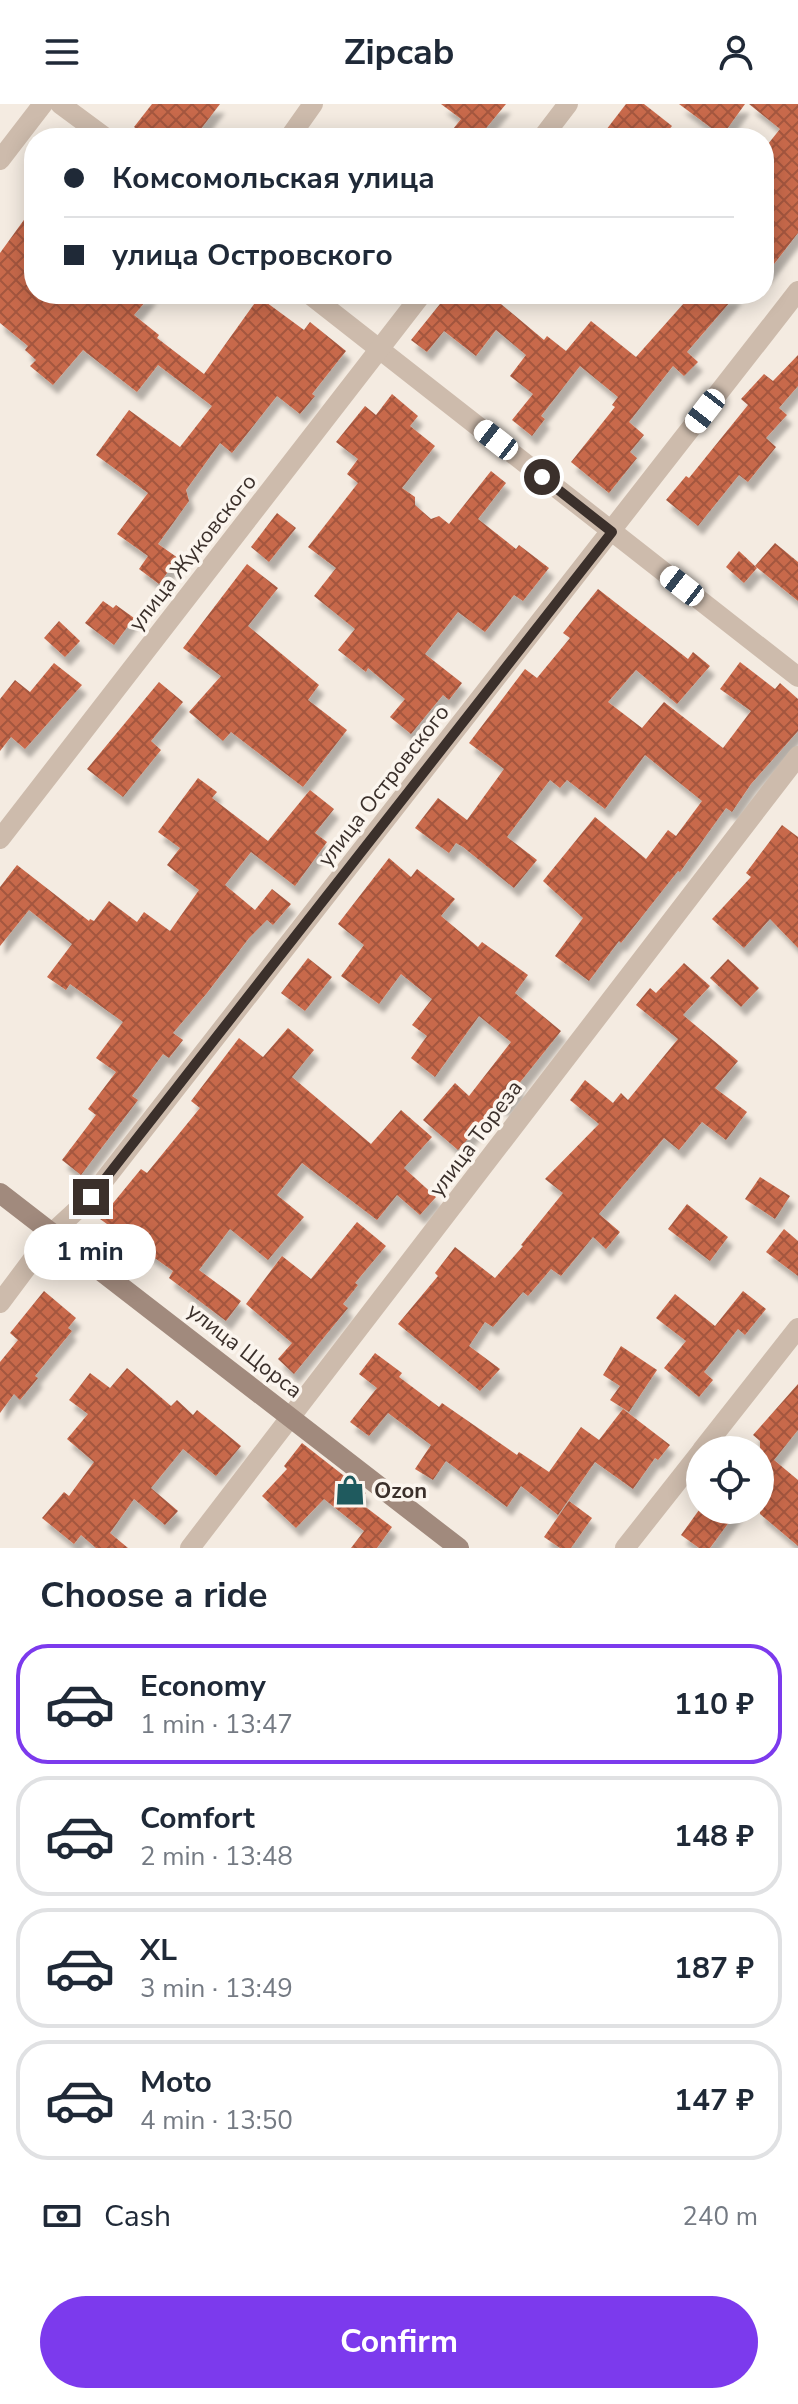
<!DOCTYPE html>
<html lang="en">
<head>
<meta charset="utf-8">
<style>
	:root { --surface:#fff; --page:#f2f2f3; --text:#1f2937; --muted:#747a83; --line:#e0e1e3; --accent:#7c3aed }
	body { margin:0; font-family:"Nunito Sans",sans-serif; background:var(--page); color:var(--text); height:100vh; display:flex; flex-direction:column; font-size:30px; white-space:nowrap }
	* { box-sizing:border-box; margin:0 }
	p { font-size:26px; color:var(--muted) }
	.icon { flex:none; width:44px; height:44px; fill:none; stroke:currentColor; stroke-width:2; stroke-linecap:round; stroke-linejoin:round }
	.map { position:relative; height:1444px; overflow:hidden }
	.sheet { display:flex; flex-direction:column; background:var(--surface); flex:1 }
	.sheet>* { flex:none }
	.guide { position:absolute; left:24px; top:24px; width:750px; height:176px; border-radius:32px; box-shadow:0 4px 20px #0003; display:grid; align-content:center; height:176px; padding:0 40px; background:var(--surface) }
	.buttons { position:absolute; left:686px; top:1332px; display:grid; gap:16px }
	.buttons a { display:grid; place-items:center; width:88px; height:88px; border-radius:50%; background:var(--surface); box-shadow:0 4px 20px #0003; font-size:40px }
	.end { position:absolute; width:36px; height:36px; margin:-18px; border:10px solid #3b302b; background:#fff; box-shadow:0 0 0 4px #fff }
	.from { border-radius:50% }
	.bubble { position:absolute; height:56px; border-radius:28px; background:var(--surface); box-shadow:0 4px 20px #0003; font-size:26px; font-weight:700; line-height:56px; text-align:center }
	.car { position:absolute; width:24px; height:48px; margin:-24px -12px; border-radius:10px; box-shadow:0 0 6px 2px #0007; background:linear-gradient(#fff 24%,#345 0 40%,#fff 0 76%,#345 0 86%,#fff 0) }
	.guide b { display:flex; align-items:center; gap:28px; height:76px; font-size:30px }
	.guide b+b { border-top:2px solid var(--line) }
	.guide i { width:20px; height:20px; background:var(--text) }
	ul { padding:0; list-style:none }
	li { display:flex; align-items:center; gap:24px; height:120px; margin:0 16px 12px; padding:0 24px; border:4px solid var(--line); border-radius:32px }
	li div { flex:1 }
	li b { display:block; font-size:30px }
	li em { font-style:normal; font-weight:700 }
	li.selected { border-color:var(--accent) }
	li>.icon { width:72px; height:72px; stroke-width:1.5 }
	h2 { padding:0 40px; font-size:36px; line-height:96px }
	.pay { display:flex; align-items:center; gap:20px; height:88px; padding:0 40px; font-size:30px }
	.pay p { margin-inline-start:auto }
	.action { display:flex; gap:16px; margin-top:auto; padding:16px 40px }
	.action a { flex:1; height:92px; border-radius:48px; background:var(--accent); color:#fff; font-size:32px; font-weight:700; line-height:92px; text-align:center }
	header { display:flex; justify-content:space-between; align-items:center; height:104px; padding:0 40px; background:var(--surface); font-size:36px; font-weight:700 }
	.map>svg:first-child { display:block }
	.building { fill:url(#building-cross-hatch); filter:url(#shadow) }
	.lines { fill:none; stroke-linecap:round; stroke-linejoin:round }
	.street { stroke:#cdbbac; stroke-width:20 }
	.secondary { stroke:#a18a7d; stroke-width:20 }
	.route { stroke:#3b302b; stroke-width:10 }
	.labels { text-anchor:middle; stroke-width:7; stroke-linejoin:round; paint-order:stroke }
	.street-label { font-size:22px; fill:#3b302b; stroke:#fbf5ee }
	.poi-label { font-size:22px; font-weight:bold; fill:#3b302b; stroke:#fbf5ee; text-anchor:start }
</style>
</head>
<body>
<header><svg class="icon" aria-label="menu" viewBox="0 0 24 24"><path d="M4 6h16M4 12h16M4 18h16"/></svg>Zipcab<svg class="icon" aria-label="person" viewBox="0 0 24 24"><circle cx="12" cy="8" r="4"/><path d="M4 21q1-7 8-7t8 7"/></svg></header>
<div class="map">
<svg width="798" height="1444" viewBox="0 0 798 1444">
	<defs>
		<pattern id="building-cross-hatch" width="8" height="8" patternUnits="userSpaceOnUse" patternTransform="scale(2)"><rect width="8" height="8" fill="#c8694b"/><path d="M0 0l8 8M0 8l8-8" fill="none" stroke="#a4573f"/></pattern>
		<filter id="shadow"><feDropShadow dx="5" dy="9" stdDeviation="2" flood-color="#0004"/></filter>
	</defs>
	<rect width="100%" height="100%" fill="#f4ebe1"/>
	<g class="building">
		<polygon points="152,0 220,0 194,34 149,34 134,23"/>
		<polygon points="441,0 506,0 478,34 446,34 461,15"/>
		<polygon points="626,0 644,0 672,22 662,34 617,34 606,26"/>
		<polygon points="679,0 745,0 722,32"/>
		<polygon points="749,0 798,0 798,129 764,173 764,45 780,25"/>
		<polygon points="34,102 34,190 152,190 134,211 159,231 157,234 204,270 259,193 304,226 310,218 346,247 312,290 315,292 300,310 277,292 232,349 220,339 186,386 189,397 158,440 178,454 159,480 139,465 148,452 117,430 148,389 96,351 129,306 180,343 212,302 158,261 137,288 83,246 53,281 30,262 36,256 25,246 28,242 0,219 0,149"/>
		<polygon points="448,190 489,190 544,236 547,232 566,247 591,217 636,253 692,190 737,190 687,248 698,258 684,272 673,262 629,318 644,331 630,348 637,354 609,389 571,358 615,303 612,301 618,293 580,262 541,312 545,315 532,332 512,316 533,290 510,272 526,251 496,226 476,252 444,227 427,248 411,236"/>
		<polygon points="798,251 798,282 779,304 787,311 766,334 776,343 748,378 739,371 698,422 666,396 686,372 689,374 748,301 741,295 764,270 773,277"/>
		<polygon points="392,290 418,312 410,322 435,342 402,384 415,393 415,401 431,415 439,412 449,420 491,367 506,379 478,415 516,445 519,441 549,464 523,497 514,491 485,528 458,508 425,550 462,579 449,596 443,591 411,630 390,613 405,595 368,564 366,568 338,546 355,525 314,492 336,464 308,443 358,379 347,370 358,355 336,338 365,302 376,311"/>
		<polygon points="277,409 296,424 269,458 251,443"/>
		<polygon points="775,439 798,458 798,497 755,462"/>
		<polygon points="739,447 757,464 744,479 726,463"/>
		<polygon points="247,460 278,484 248,522 319,581 308,596 347,626 303,683 231,628 223,637 189,608 221,572 183,544"/>
		<polygon points="598,485 688,555 693,548 710,562 677,600 636,566 608,598 642,624 664,598 723,644 751,607 720,585 740,558 775,585 780,579 798,595 798,627 751,680 732,708 726,704 680,768 678,767 621,839 619,837 589,877 555,852 583,814 543,777 595,713 646,755 668,726 676,732 702,697 645,651 605,705 567,676 560,684 550,676 507,733 537,756 514,784 463,743 456,739 449,749 415,724 438,694 467,716 504,665 469,639 525,565 537,574 570,534 563,529"/>
		<polygon points="103,497 113,504 116,501 134,514 114,541 85,519"/>
		<polygon points="59,517 80,537 65,553 44,534"/>
		<polygon points="54,559 82,581 25,645 11,633 0,647 0,595 15,576 30,588"/>
		<polygon points="159,578 183,598 151,637 161,646 123,693 87,665"/>
		<polygon points="198,674 217,688 212,694 268,737 310,686 334,705 315,729 327,738 295,782 251,748 225,781 255,806 272,785 291,800 273,821 267,816 249,834 207,889 173,929 183,936 169,954 163,950 132,992 138,996 81,1071 62,1056 96,1011 88,1005 116,968 96,954 123,918 70,880 66,886 47,873 72,840 29,806 0,842 0,783 17,761 89,817 90,815 94,817 109,797 137,818 144,808 170,827 199,786 167,761 180,744 158,728"/>
		<polygon points="782,721 798,733 798,844 770,815 744,844 712,815 751,773 746,769"/>
		<polygon points="389,754 411,773 417,765 455,795 441,812 478,843 482,838 528,871 515,889 561,927 517,982 520,984 504,1004 499,1000 458,1046 423,1016 455,979 469,992 511,938 479,912 435,973 411,954 427,932 412,921 432,895 401,870 379,900 341,872 364,841 338,820"/>
		<polygon points="308,854 332,873 305,907 281,889"/>
		<polygon points="728,855 759,884 741,903 710,874"/>
		<polygon points="684,859 710,882 683,911 738,957 715,984 747,1008 726,1036 702,1018 679,1046 664,1034 599,1110 620,1128 606,1145 593,1133 561,1172 551,1165 528,1192 523,1188 493,1223 485,1218 469,1242 500,1265 480,1287 398,1220 438,1172 435,1169 455,1143 495,1174 523,1142 521,1141 563,1089 545,1075 599,1020 570,996 585,976 613,999 621,989 628,996 678,935 636,901 650,884 656,889"/>
		<polygon points="288,924 314,946 292,973 371,1040 401,1006 432,1033 404,1064 436,1093 420,1111 397,1091 377,1116 302,1059 277,1091 304,1113 268,1156 230,1125 199,1166 241,1197 226,1217 169,1174 173,1167 100,1115 141,1065 147,1069 200,1004 191,997 239,934 263,953"/>
		<polygon points="760,1073 790,1092 775,1115 745,1095"/>
		<polygon points="687,1100 728,1133 710,1157 668,1125"/>
		<polygon points="357,1118 386,1142 355,1179 358,1181 343,1200 348,1204 294,1270 278,1255 292,1239 246,1200 282,1152 311,1175"/>
		<polygon points="784,1125 798,1137 798,1172 766,1148"/>
		<polygon points="44,1187 76,1214 68,1224 72,1227 35,1272 38,1274 20,1296 14,1290 0,1309 0,1258 18,1236 10,1229"/>
		<polygon points="743,1187 766,1205 745,1231 738,1225 704,1268 713,1276 699,1293 664,1264 686,1237 656,1214 675,1190 715,1222"/>
		<polygon points="621,1242 657,1266 629,1308 610,1296 620,1282 603,1271"/>
		<polygon points="375,1249 402,1269 399,1273 439,1303 442,1299 517,1351 519,1348 549,1368 581,1323 599,1336 623,1305 670,1341 658,1356 655,1354 633,1385 595,1358 558,1411 521,1382 507,1403 446,1357 433,1376 415,1365 431,1341 388,1309 369,1332 350,1318 377,1284 359,1270"/>
		<polygon points="127,1264 171,1302 177,1296 193,1311 197,1306 241,1342 216,1372 183,1345 151,1384 178,1407 165,1421 134,1395 110,1429 128,1444 96,1444 81,1431 74,1440 42,1414 64,1388 69,1392 94,1358 67,1335 88,1310 69,1296 90,1269 110,1284"/>
		<polygon points="798,1280 798,1326 774,1356 798,1376 798,1442 760,1410 760,1337 753,1331"/>
		<polygon points="302,1339 366,1389 359,1398 392,1423 377,1444 351,1444 364,1427 324,1395 296,1424 262,1392 287,1365 284,1362"/>
		<polygon points="569,1397 592,1414 571,1444 560,1444 544,1433"/>
		<polygon points="699,1406 738,1406 710,1444 699,1444 681,1431"/>
	</g>
	<g class="lines">
		<g class="street">
			<polyline points="60,0 106,34"/>
			<polyline points="289,34 313,0"/>
			<polyline points="542,34 568,0"/>
			<polyline points="0,56 43,0"/>
			<polyline points="309,190 798,573"/>
			<polyline points="0,735 422,190"/>
			<polyline points="0,1199 53,1128 91,1093 798,187"/>
			<polyline points="702,1346 798,1224"/>
			<polyline points="190,1444 798,652"/>
			<polyline points="625,1444 700,1349"/>
		</g>
		<polyline class="secondary" points="0,1089 459,1444"/>
	</g>
	<g class="lines">
		<polyline class="route" points="91,1093 612,428 542,373"/>
	</g>
	<defs>
		<g id="shop-bare" transform="scale(2.4)"><path d="M-5-2.5h2.3a2.7 3.5 0 0 1 5.4 0H5L5.5 6h-11ZM-1.5-2.5h3a1.5 2.3 0 0 0-3 0Z" fill="#1f5a5e" stroke="#fbf5ee" stroke-width="2.5" paint-order="stroke"/></g>
	</defs>
	<g fill-rule="evenodd">
		<use href="#shop-bare" x="350" y="1386"/>
	</g>
	<g class="labels">
		<g class="street-label">
			<text transform="translate(192 448) rotate(-52)" y="8">улица Жуковского</text>
			<text transform="translate(383 681) rotate(-52)" y="8">улица Островского</text>
			<text transform="translate(475 1034) rotate(-53)" y="8">улица Тореза</text>
			<text transform="translate(245 1246) rotate(38)" y="8">улица Щорса</text>
		</g>
		<g class="poi-label">
			<text x="374" y="1394">Ozon</text>
		</g>
	</g>
</svg>
<div class="buttons">
<a><svg class="icon" aria-label="locate" viewBox="0 0 24 24"><circle cx="12" cy="12" r="6"/><path d="M12 2v4M12 18v4M2 12h4M18 12h4"/></svg></a>
</div>
<i class="end from" style="left:542px;top:373px"></i>
<i class="end" style="left:91px;top:1093px"></i>
<div class="bubble" style="left:24px;top:1120px;width:132px">1 min</div>
<i class="car" style="left:705px;top:307px;rotate:218deg"></i>
<i class="car" style="left:496px;top:336px;rotate:308deg"></i>
<i class="car" style="left:682px;top:482px;rotate:308deg"></i>
<div class="guide">
<b><i class="from"></i>Комсомольская улица</b>
<b><i></i>улица Островского</b>
</div>
</div>
<section class="sheet">
<h2>Choose a ride</h2>
<ul>
<li class="selected"><svg class="icon" aria-label="car" viewBox="0 0 24 24"><path d="M5 17H2v-5l4-1 3-4h7l3 4 3 1v5h-3M9 17h6M6 11h13"/><circle cx="7" cy="17" r="2"/><circle cx="17" cy="17" r="2"/></svg><div><b>Economy</b><p>1 min · 13:47</p></div><em>110 ₽</em></li>
<li><svg class="icon" aria-label="car" viewBox="0 0 24 24"><path d="M5 17H2v-5l4-1 3-4h7l3 4 3 1v5h-3M9 17h6M6 11h13"/><circle cx="7" cy="17" r="2"/><circle cx="17" cy="17" r="2"/></svg><div><b>Comfort</b><p>2 min · 13:48</p></div><em>148 ₽</em></li>
<li><svg class="icon" aria-label="car" viewBox="0 0 24 24"><path d="M5 17H2v-5l4-1 3-4h7l3 4 3 1v5h-3M9 17h6M6 11h13"/><circle cx="7" cy="17" r="2"/><circle cx="17" cy="17" r="2"/></svg><div><b>XL</b><p>3 min · 13:49</p></div><em>187 ₽</em></li>
<li><svg class="icon" aria-label="car" viewBox="0 0 24 24"><path d="M5 17H2v-5l4-1 3-4h7l3 4 3 1v5h-3M9 17h6M6 11h13"/><circle cx="7" cy="17" r="2"/><circle cx="17" cy="17" r="2"/></svg><div><b>Moto</b><p>4 min · 13:50</p></div><em>147 ₽</em></li>
</ul>
<div class="pay"><svg class="icon" aria-label="cash" viewBox="0 0 24 24"><path d="M3 7h18v10H3z"/><circle cx="12" cy="12" r="2"/></svg>Cash<p>240 m</p></div>
<div class="action"><a>Confirm</a></div>
</section>
</body>
</html>
